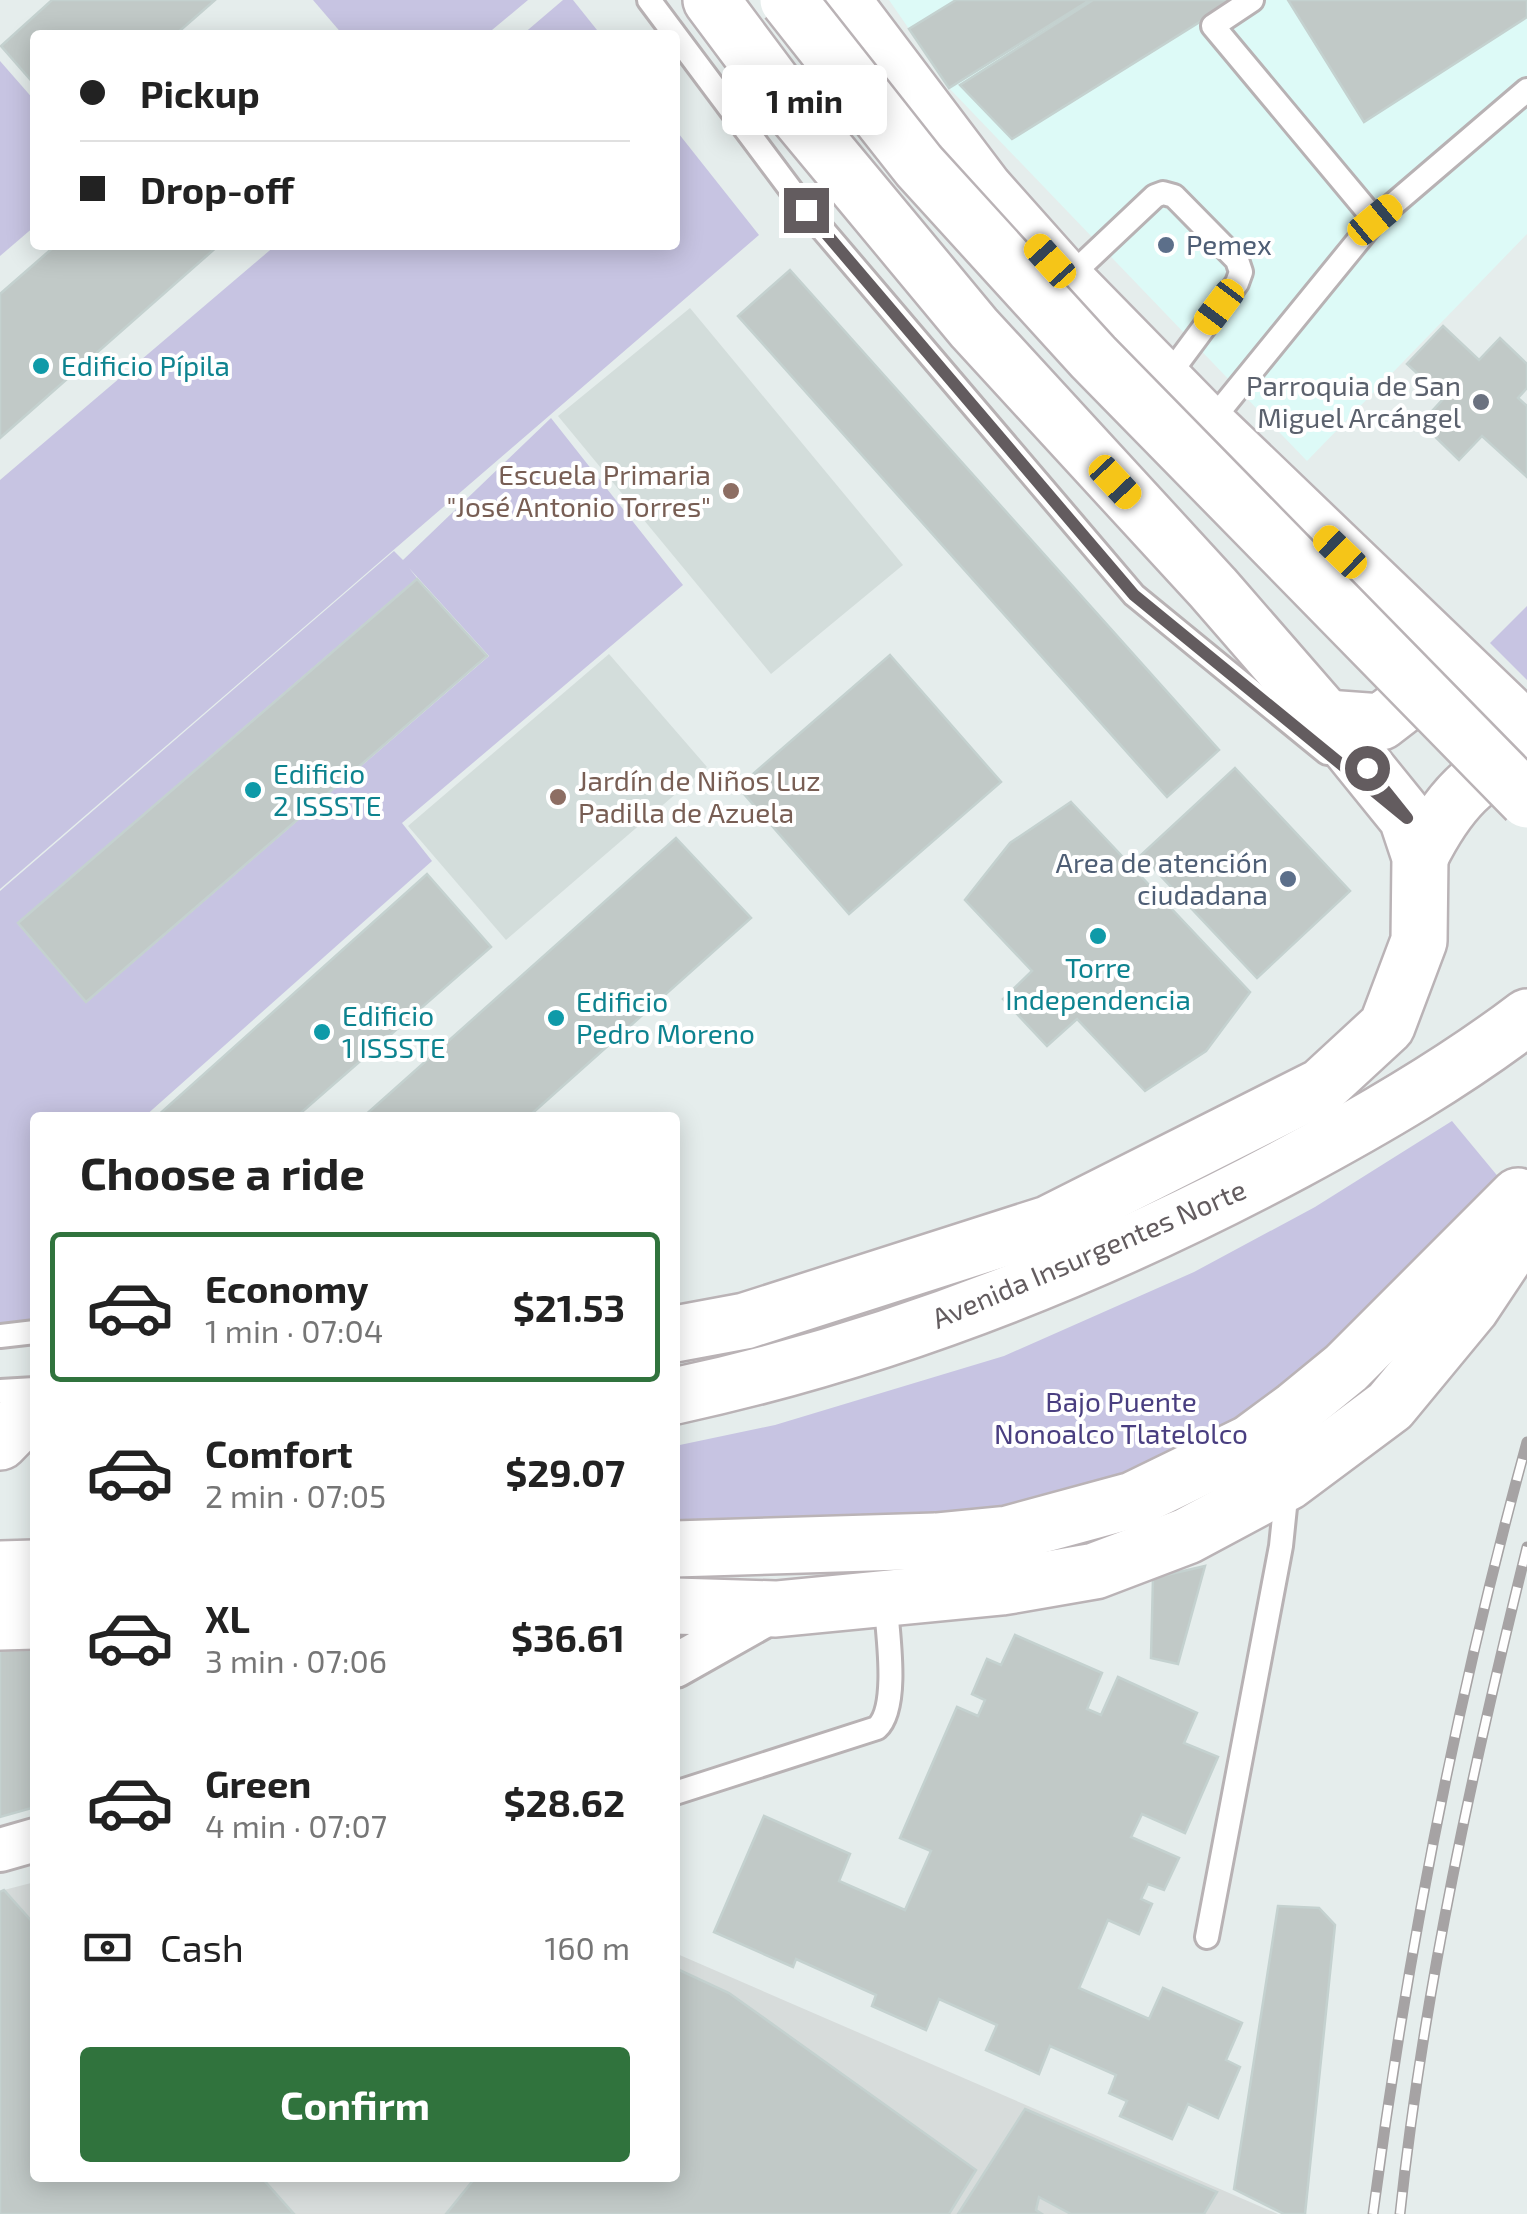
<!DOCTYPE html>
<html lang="en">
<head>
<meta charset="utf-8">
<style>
	:root { --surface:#fff; --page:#f6f6f6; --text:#222; --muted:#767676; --line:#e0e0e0; --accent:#30733d }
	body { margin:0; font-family:"Exo 2",sans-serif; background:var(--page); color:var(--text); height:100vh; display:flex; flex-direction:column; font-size:38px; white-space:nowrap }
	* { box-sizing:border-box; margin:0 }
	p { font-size:32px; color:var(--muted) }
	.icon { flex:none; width:55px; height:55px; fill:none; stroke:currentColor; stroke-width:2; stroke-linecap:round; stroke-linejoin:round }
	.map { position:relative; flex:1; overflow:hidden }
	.panel { position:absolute; left:30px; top:1112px; width:650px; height:1070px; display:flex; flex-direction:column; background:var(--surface); border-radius:10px; box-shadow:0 5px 25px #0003 }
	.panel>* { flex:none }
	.guide { position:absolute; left:30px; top:30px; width:650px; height:220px; border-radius:10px; box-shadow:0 5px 25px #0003; display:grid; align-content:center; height:220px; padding:0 50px; background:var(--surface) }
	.end { position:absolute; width:45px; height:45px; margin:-22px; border:12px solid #635c5f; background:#fff; box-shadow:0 0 0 5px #fff }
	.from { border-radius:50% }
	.bubble { position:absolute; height:70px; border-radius:10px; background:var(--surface); box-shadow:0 5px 25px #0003; font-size:32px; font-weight:700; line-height:70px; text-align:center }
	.car { position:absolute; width:30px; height:60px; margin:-30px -15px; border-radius:12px; box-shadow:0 0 8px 2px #0007; background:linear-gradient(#f5c518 24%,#345 0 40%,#f5c518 0 76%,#345 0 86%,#f5c518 0) }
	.guide b { display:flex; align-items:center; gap:35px; height:95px; font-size:38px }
	.guide b+b { border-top:2px solid var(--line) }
	.guide i { width:25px; height:25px; background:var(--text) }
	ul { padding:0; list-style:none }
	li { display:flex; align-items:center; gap:30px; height:150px; margin:0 20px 15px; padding:0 30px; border:5px solid transparent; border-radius:10px }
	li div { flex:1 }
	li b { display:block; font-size:38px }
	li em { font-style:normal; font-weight:700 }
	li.current { border-color:var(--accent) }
	li>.icon { width:90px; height:90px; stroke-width:1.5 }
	h2 { padding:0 50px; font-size:45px; line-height:120px }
	.pay { display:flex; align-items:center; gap:25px; height:110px; padding:0 50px; font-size:38px }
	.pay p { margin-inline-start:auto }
	.cta { display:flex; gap:20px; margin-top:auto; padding:20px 50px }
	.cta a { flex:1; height:115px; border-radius:10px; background:var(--accent); color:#fff; font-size:40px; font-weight:700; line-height:115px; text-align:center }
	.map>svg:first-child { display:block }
	.commercial { fill:#ddfaf7 }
	.industrial { fill:#d7dcdb }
	.education { fill:#d3dddb }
	.green { fill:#c7c4e2; fill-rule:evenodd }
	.building { fill:#c1c9c7; stroke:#c4d1cf; stroke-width:2.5 }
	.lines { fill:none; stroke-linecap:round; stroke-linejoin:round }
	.lane-casing { stroke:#b8b2b4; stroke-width:28 }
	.street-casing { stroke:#b8b2b4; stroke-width:48 }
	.secondary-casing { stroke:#bab3b6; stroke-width:60 }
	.lane { stroke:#fff; stroke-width:22 }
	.street { stroke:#fff; stroke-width:42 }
	.secondary { stroke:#fff; stroke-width:55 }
	.rail-casing { stroke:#a6a3a4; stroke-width:11 }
	.rail { stroke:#fff; stroke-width:8; stroke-dasharray:22; stroke-linecap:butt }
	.secondary-bridge-casing { stroke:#bab3b6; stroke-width:60; stroke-linecap:butt }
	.secondary-bridge { stroke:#fff; stroke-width:55 }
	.route { stroke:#635c5f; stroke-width:12 }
	.service-dot { fill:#5c6f8a; stroke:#fff; stroke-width:4 }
	.culture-dot { fill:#0f9aa8; stroke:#fff; stroke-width:4 }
	.worship-dot { fill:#6b7280; stroke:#fff; stroke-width:4 }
	.education-dot { fill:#8d6e63; stroke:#fff; stroke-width:4 }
	.labels { text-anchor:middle; stroke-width:8; stroke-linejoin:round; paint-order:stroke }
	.service-label { font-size:28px; fill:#4e5e75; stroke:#fff; text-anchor:start }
	.culture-label { font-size:28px; fill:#0d838f; stroke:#fff; text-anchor:start }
	.worship-label { font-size:28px; fill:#5b616d; stroke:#fff; text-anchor:end }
	.education-label { font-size:28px; fill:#785e54; stroke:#fff; text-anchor:end }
	.street-label { font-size:28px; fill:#635c5f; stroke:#fff }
	.park-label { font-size:28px; fill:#493e80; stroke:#fff }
</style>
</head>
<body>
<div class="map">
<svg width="1527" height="2214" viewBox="0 0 1527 2214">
	<rect width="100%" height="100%" fill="#e5edec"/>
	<g class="commercial">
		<polygon points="889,0 956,0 909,29"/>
		<polygon points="1090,0 1527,0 1527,234 1307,461 949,88"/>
	</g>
	<g class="industrial">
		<polygon points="35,1882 35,1925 4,1890"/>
		<polygon points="675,1953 781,1999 1278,2214 294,2214 262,2178 675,2178"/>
	</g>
	<g class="education">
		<polygon points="690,308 903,565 771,674 558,416"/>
		<polygon points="609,654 707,767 506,940 408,826"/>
	</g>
	<g class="green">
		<polygon points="313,0 528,0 486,35 343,35"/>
		<polygon points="563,0 573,0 601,35 522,35"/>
		<polygon points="0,61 35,101 35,226 0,256"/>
		<polygon points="675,129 759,235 0,889 0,480 276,245 675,245"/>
		<path d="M551 418 683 585 402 823 432 861 144 1117 35 1118V1333L0 1334V891L394 551 403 560ZM409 568 489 656 86 1003 17 923 417 578Z"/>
		<polygon points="1527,606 1527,680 1490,643"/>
		<polygon points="1452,1121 1505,1185 1168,1511 1082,1547 999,1563 678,1524 675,1446 775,1425 1004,1356 1194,1272 1315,1207"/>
	</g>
	<g class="building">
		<polygon points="52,0 215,0 175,35 35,35 35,85 1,46"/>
		<polygon points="956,0 1090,0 949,88 909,29"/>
		<polygon points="1093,0 1235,0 1012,139 960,85"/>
		<polygon points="1288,0 1527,0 1527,17 1364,122"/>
		<polygon points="56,245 219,245 0,438 0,294"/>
		<polygon points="790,270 1219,750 1167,797 738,316"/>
		<polygon points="1443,326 1479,360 1500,338 1527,364 1527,388 1518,398 1527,406 1527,477 1482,436 1459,460 1421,423 1444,398 1407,364"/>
		<polygon points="417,579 487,656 86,1002 18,923"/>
		<polygon points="890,655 1001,782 849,914 738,787"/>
		<polygon points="1235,768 1350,891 1257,978 1141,855"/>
		<polygon points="1071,802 1250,992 1206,1051 1145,1091 1077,1019 1047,1046 1003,999 1032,971 965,900 1010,843"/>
		<polygon points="676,838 751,918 527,1118 362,1118"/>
		<polygon points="427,874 491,947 295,1118 155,1118"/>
		<polygon points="1205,1566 1178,1664 1151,1658 1153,1578"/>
		<polygon points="1015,1635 1102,1673 1087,1709 1101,1715 1118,1677 1197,1713 1184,1743 1218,1757 1185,1833 1142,1814 1131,1837 1179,1858 1164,1890 1148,1884 1141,1899 1152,1904 1139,1934 1108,1920 1079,1988 1149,2019 1163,1988 1242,2023 1226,2060 1240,2067 1218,2118 1188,2104 1172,2139 1120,2116 1127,2101 1109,2093 1116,2075 1050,2046 1039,2074 986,2050 997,2025 939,1999 926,2030 872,2006 876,1995 796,1959 793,1967 714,1932 764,1816 850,1854 839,1881 905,1910 931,1851 900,1838 957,1707 978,1716 985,1700 972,1694 987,1659 1001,1665"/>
		<polygon points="32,1650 35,1654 35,1807 0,1817 0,1651"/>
		<polygon points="4,1890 35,1925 35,2178 262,2178 294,2214 0,2214 0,1892"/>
		<polygon points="1278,1906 1319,1908 1335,1925 1305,2214 1284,2214 1234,2189"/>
		<polygon points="675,1968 729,1993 976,2170 949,2214 446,2214 475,2178 675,2178"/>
		<polygon points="1025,2109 1217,2192 1204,2214 1071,2214 1039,2197 1036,2210 1042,2214 958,2214"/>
	</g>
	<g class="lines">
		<g class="lane-casing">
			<g id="lane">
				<polyline points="649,0 806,210 1134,595 1327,753"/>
				<polyline points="1375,220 1527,90"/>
				<polyline points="1066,280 1155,196 1163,193 1174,196 1237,260 1241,272 1237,283 1165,380"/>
				<polyline points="1208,425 1375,220 1213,26 1252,0"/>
				<polyline points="0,1336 35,1332"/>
				<polyline points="0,1391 35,1389"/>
				<path d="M675 1793 877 1728C900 1707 887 1628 885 1598"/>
				<polyline points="1207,1937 1281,1546 1287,1488"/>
			</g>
		</g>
		<g class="street-casing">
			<g id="street">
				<polyline points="675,1666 776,1609"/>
				<polyline points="0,1850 35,1840"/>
			</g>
		</g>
		<g class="secondary-casing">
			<g id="secondary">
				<polyline points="842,0 985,189 1066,280 1208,425 1527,731"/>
				<polyline points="1326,718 1381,722 1407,702 1426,673 1421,643"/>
				<path d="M1420 857C1441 815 1476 762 1527 762"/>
				<polyline points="675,1334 745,1321 1048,1224 1322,1086 1387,1026 1419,941 1420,857 1407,818 1326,718 1213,588 974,328 793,110 711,0"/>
				<path d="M675 1396C892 1349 1100 1266 1296 1161 1376 1118 1455 1072 1527 1017"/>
				<polyline points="0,1442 35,1406"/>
				<polyline points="675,1549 936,1541 1008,1534 1133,1500 1250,1443 1296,1409 1346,1368 1518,1196"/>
				<polyline points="0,1569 35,1568"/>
				<polyline points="675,1606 776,1609 1002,1587 1095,1571 1187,1536 1288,1482 1390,1406 1471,1308 1507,1254 1527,1217"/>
				<polyline points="0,1622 35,1621"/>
			</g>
		</g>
		<use href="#lane" class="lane"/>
		<use href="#street" class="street"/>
		<use href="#secondary" class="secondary"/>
		<g class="rail-casing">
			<g id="rail">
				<path d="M1373 2214C1407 1954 1457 1696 1527 1442"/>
				<path d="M1400 2214C1424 1989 1473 1767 1527 1547"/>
			</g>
		</g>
		<use href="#rail" class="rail"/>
		<g class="secondary-bridge-casing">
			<polyline id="secondary-bridge" points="788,0 919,166 1093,357 1527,800"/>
		</g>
		<use href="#secondary-bridge" class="secondary-bridge"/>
	</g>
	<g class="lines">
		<polyline class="route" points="806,210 1134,595 1407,818 1367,768"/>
	</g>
	<g class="service-dot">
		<circle cx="1166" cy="245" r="10"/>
		<circle cx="1288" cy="879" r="10"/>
	</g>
	<g class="culture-dot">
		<circle cx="41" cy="366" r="10"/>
		<circle cx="253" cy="790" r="10"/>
		<circle cx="1098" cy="936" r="10"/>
		<circle cx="556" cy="1018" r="10"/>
		<circle cx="322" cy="1032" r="10"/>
	</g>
	<circle class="worship-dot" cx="1481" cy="402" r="10"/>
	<g class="education-dot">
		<circle cx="731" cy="491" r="10"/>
		<circle cx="558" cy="797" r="10"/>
	</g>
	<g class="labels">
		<g class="service-label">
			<text x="1186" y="255">Pemex</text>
			<text x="1268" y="873" text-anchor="end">Area de atención<tspan x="1268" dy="32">ciudadana</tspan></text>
		</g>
		<g class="culture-label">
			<text x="61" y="376">Edificio Pípila</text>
			<text x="273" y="784">Edificio<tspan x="273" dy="32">2 ISSSTE</tspan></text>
			<text x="1098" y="978" text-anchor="middle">Torre<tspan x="1098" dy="32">Independencia</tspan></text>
			<text x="576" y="1012">Edificio<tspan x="576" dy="32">Pedro Moreno</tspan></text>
			<text x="342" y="1026">Edificio<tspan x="342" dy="32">1 ISSSTE</tspan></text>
		</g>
		<g class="worship-label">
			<text x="1461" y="396">Parroquia de San<tspan x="1461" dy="32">Miguel Arcángel</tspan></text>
		</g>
		<g class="education-label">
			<text x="711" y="485">Escuela Primaria<tspan x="711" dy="32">"José Antonio Torres"</tspan></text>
			<text x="578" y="791" text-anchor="start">Jardín de Niños Luz<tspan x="578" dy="32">Padilla de Azuela</tspan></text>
		</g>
		<g class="street-label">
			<text transform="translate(1089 1254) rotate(-23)" y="10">Avenida Insurgentes Norte</text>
		</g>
		<g class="park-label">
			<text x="1121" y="1412">Bajo Puente<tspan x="1121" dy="32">Nonoalco Tlatelolco</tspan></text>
		</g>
	</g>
</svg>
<i class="end from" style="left:1367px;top:768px"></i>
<i class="end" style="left:806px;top:210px"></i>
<div class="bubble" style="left:722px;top:65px;width:165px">1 min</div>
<i class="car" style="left:1375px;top:220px;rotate:50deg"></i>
<i class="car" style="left:1050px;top:261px;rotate:318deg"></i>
<i class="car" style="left:1219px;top:307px;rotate:217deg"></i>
<i class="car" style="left:1115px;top:482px;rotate:137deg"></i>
<i class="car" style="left:1340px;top:552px;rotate:314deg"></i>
<div class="guide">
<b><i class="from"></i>Pickup</b>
<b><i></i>Drop-off</b>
</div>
<section class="panel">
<h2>Choose a ride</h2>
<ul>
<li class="current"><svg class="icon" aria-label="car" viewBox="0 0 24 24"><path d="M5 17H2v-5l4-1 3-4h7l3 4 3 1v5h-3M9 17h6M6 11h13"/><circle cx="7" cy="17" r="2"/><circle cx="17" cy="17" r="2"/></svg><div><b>Economy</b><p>1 min · 07:04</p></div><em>$21.53</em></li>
<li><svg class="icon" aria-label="car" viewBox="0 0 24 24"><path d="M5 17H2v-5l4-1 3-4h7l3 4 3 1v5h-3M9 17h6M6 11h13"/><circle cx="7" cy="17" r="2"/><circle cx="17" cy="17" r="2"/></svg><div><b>Comfort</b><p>2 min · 07:05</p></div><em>$29.07</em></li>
<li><svg class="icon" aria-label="car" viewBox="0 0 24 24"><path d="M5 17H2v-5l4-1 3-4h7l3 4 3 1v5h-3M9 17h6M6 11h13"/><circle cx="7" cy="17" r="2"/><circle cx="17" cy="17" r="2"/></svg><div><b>XL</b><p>3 min · 07:06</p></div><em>$36.61</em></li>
<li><svg class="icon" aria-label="car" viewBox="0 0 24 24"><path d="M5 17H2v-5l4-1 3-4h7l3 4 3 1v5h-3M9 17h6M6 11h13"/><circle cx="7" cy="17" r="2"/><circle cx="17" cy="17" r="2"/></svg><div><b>Green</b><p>4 min · 07:07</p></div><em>$28.62</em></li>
</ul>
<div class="pay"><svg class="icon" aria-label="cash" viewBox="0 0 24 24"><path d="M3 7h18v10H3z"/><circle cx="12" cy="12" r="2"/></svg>Cash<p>160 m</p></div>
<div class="cta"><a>Confirm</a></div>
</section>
</div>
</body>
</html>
